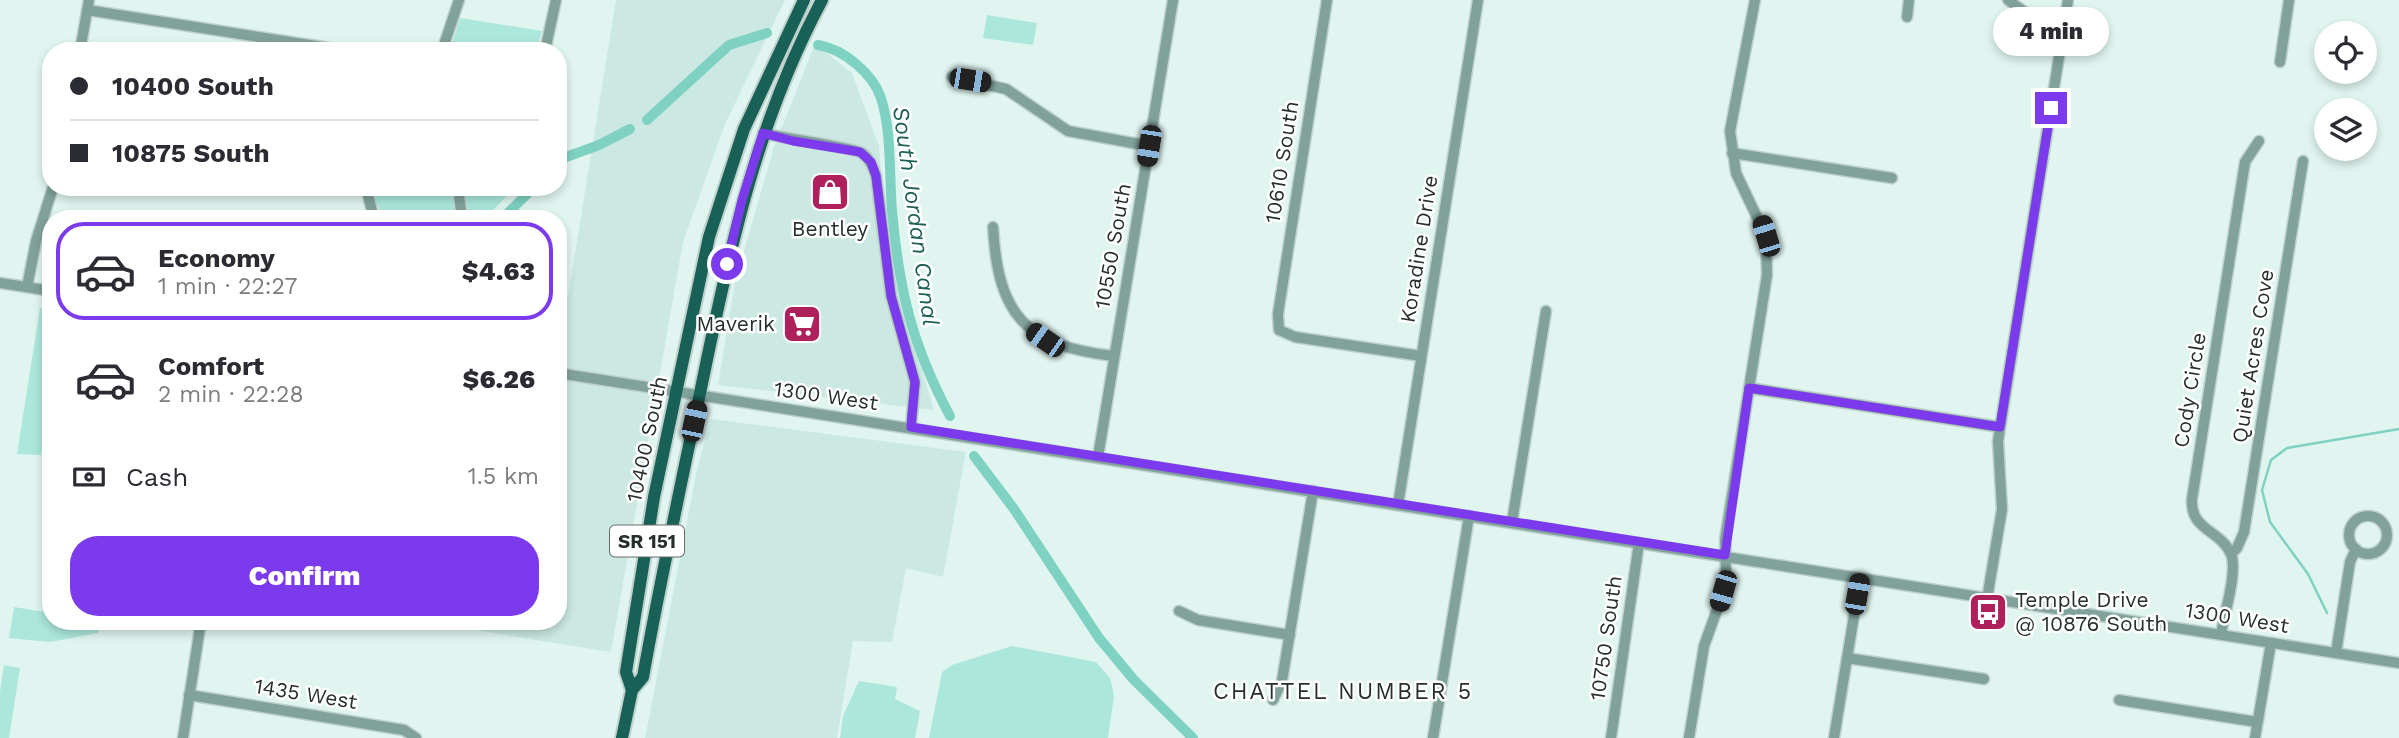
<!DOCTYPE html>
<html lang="en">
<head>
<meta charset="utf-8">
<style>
	:root { --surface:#fff; --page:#f2f2f3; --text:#2b2b33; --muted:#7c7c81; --line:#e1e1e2; --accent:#7c3aed }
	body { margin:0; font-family:"Work Sans",sans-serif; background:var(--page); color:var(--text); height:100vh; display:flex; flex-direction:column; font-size:26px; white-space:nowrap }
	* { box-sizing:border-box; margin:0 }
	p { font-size:23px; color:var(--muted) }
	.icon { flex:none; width:38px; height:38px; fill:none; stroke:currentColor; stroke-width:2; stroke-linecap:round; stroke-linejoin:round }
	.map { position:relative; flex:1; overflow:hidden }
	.details { position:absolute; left:42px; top:210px; width:525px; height:420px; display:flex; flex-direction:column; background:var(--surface); border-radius:28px; box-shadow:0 4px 10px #0003 }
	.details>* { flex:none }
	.guide { position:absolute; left:42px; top:42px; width:525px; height:154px; border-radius:28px; box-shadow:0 4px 10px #0003; display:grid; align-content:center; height:154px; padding:0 28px; background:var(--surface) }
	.tools { position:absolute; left:2314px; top:21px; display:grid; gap:14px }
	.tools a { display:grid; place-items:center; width:63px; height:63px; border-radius:50%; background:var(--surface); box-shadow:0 4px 10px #0003; font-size:35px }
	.end { position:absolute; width:32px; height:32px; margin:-16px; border:9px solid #7c3aed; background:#fff; box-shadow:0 0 0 4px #fff }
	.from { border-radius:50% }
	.bubble { position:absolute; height:49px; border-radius:24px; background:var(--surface); box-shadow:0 4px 10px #0003; font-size:23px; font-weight:800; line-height:49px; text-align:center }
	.car { position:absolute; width:21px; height:42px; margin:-21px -10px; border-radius:9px; box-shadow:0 0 5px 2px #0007; background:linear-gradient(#222 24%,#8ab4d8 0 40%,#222 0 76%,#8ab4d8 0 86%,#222 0) }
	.guide b { display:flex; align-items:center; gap:24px; height:66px; font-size:26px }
	.guide b+b { border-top:2px solid var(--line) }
	.guide i { width:18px; height:18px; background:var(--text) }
	ul { padding:12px 0 0; list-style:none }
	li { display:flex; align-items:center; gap:21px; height:98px; margin:0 14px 10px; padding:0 14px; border:4px solid transparent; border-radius:28px }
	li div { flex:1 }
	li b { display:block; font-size:26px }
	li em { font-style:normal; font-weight:800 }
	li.active { border-color:var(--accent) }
	li>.icon { width:63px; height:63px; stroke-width:1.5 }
	.pay { display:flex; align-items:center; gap:18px; height:77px; padding:0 28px; font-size:26px }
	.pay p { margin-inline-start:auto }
	.button { display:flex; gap:14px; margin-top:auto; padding:14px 28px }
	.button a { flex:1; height:80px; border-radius:28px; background:var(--accent); color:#fff; font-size:28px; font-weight:800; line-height:80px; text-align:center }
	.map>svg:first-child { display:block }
	.built { fill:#cbe8e2 }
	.green { fill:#ace7db }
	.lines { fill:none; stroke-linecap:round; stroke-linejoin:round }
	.stream { stroke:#7fd1c2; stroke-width:2.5 }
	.canal { stroke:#7fd1c2; stroke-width:10 }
	.minor-casing { stroke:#bfd1cd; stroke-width:13 }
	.major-casing { stroke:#bfd1cd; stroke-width:16 }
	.minor { stroke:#81a29b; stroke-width:10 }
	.major { stroke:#196156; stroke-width:12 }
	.route { stroke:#7c3aed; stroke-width:9 }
	.labels { text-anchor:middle; stroke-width:5; stroke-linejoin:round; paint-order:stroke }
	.shield { fill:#fff; stroke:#686d6c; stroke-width:2 }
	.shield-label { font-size:19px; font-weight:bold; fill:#272f2d }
	.street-label { font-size:21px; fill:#272f2d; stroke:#fff }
	.poi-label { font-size:21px; fill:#272f2d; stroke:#fff }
	.water-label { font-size:23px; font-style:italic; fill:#1e6056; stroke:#fff }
	.neighbourhood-label { font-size:23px; letter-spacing:2px; fill:#272f2d; stroke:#fff }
</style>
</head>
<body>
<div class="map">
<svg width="2399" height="738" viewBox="0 0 2399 738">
	<rect width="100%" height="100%" fill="#e0f5f0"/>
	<g class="built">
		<polygon points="616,0 785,0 725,124 683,242 611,652 462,628 463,621 558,621 558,296 568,297"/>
		<polygon points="815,44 852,73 879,146 887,253 934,410 718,385 735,282 774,147"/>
		<polygon points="711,419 966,452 943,577 906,568 892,642 853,641 837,738 645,738 697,470"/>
	</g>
	<g class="green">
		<polygon points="987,15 1037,23 1033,45 983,38"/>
		<polygon points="460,18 542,31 536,51 450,51"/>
		<path d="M373 187H515L485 219H382C381 207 371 198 373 187Z"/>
		<polygon points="40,308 51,308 51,451 42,449 41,455 17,454"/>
		<polygon points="14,607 51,613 51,621 100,621 98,633 50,642 9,638"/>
		<polygon points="1012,646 1096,662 1110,678 1114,696 1108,738 929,738 942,672 952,665"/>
		<polygon points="4,665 20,668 9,738 0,738 0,692"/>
		<polygon points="859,681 897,687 895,699 920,711 915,738 840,738 843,716"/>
	</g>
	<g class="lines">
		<polyline class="stream" points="2327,613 2308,574 2270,522 2262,490 2271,460 2287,448 2399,429"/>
		<g class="canal">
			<path d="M818 45C844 49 873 74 881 98 892 133 889 175 892 211 899 290 912 345 950 416"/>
			<polyline points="647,120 729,45 767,33"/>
			<polyline points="558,160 599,145 630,129"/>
			<polyline points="502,219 534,187"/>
			<polyline points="974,456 1014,509 1099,638 1134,680 1193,738"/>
		</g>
		<g class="minor-casing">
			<g id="minor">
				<polyline points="1327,0 1278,314 1279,330 1295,337 1421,356"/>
				<polyline points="2008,0 2026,13 2064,28"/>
				<polyline points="87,10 329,48"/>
				<polyline points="1907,17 1909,0"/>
				<polyline points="80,51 89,0"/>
				<polyline points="442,51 459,0"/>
				<polyline points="545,51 556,0"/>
				<polyline points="2280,62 2289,0"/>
				<polyline points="952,77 1006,89 1068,131 1149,146"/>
				<path d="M763 133C782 138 852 147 862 153 870 159 873 167 876 176L891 296 915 382 911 427"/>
				<polyline points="1732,153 1892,178"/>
				<polyline points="366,187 374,219"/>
				<polyline points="458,187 462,219"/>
				<path d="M993 227C998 316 1026 346 1114 356"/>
				<polyline points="0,283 51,291"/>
				<polyline points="27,287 36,241 53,187"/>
				<polyline points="558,373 2399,663"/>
				<polyline points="1749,388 2000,427"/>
				<polyline points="1098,457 1173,0"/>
				<polyline points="1398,505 1478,0"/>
				<circle cx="2368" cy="535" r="19"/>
				<polyline points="1512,522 1546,311"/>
				<polyline points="2231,554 2237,548 2244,532 2303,161"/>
				<polyline points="1987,599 2002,509 1998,441 2068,0"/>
				<polyline points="1179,611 1198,620 1290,635"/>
				<path d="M2221 634C2224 615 2238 571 2231 554 2220 529 2190 531 2192 499L2245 162 2259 141"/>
				<polyline points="2336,653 2350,562 2356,549"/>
				<polyline points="1847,658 1984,679"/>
				<polyline points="189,695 404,730 416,738"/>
				<polyline points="1273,700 1282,681 1313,491"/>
				<polyline points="2119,700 2257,722"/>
				<polyline points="183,738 201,621"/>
				<polyline points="1433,738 1469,516"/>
				<polyline points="1611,738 1639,543"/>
				<polyline points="1689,738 1704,646 1718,607 1726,574 1725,540 1767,275 1766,236 1736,173 1730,131 1755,0"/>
				<polyline points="1834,738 1860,579"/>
				<polyline points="2255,738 2271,643"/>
			</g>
		</g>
		<g class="major-casing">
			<g id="major">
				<polyline points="632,690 626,672 654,497 709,237 744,129 804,0"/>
				<path d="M622 738 632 690 643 677C661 576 683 475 704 374 731 242 758 120 822 0"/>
			</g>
		</g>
		<use href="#minor" class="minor"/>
		<use href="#major" class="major"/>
	</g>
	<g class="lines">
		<polyline class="route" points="727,264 742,200 763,133 793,141 860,152 871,162 876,176 891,296 915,382 911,427 1725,555 1749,388 2000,427 2051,108"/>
	</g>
	<defs>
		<g id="shop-square" transform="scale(2.0125)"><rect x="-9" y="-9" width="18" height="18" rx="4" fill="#ad205c" stroke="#fff"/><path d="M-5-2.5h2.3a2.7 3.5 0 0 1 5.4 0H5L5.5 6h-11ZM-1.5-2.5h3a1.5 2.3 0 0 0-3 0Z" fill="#fff"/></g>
		<g id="supermarket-square" transform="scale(2.0125)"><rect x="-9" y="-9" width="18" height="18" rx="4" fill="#ad205c" stroke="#fff"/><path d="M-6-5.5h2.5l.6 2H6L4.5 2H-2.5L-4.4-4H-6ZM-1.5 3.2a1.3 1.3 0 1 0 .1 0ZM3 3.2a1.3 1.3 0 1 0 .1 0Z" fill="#fff"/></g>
		<g id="bus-square" transform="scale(2.0125)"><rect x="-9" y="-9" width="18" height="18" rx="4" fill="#ad205c" stroke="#fff"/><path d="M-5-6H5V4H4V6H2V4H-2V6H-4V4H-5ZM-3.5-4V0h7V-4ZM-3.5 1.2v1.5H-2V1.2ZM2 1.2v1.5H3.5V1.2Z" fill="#fff"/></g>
	</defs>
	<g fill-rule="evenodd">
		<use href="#shop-square" x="830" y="192"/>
		<use href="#supermarket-square" x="802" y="324"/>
		<use href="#bus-square" x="1988" y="612"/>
	</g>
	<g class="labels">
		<rect class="shield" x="610" y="525.5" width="74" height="31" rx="5"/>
		<g class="shield-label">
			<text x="647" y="548">SR 151</text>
		</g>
		<g class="street-label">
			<text transform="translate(1282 162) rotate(-81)" y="7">10610 South</text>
			<text transform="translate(1113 246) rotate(-80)" y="7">10550 South</text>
			<text transform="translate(1419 249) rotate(-81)" y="7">Koradine Drive</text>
			<text transform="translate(2253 356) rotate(-81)" y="7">Quiet Acres Cove</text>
			<text transform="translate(2190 390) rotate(-81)" y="7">Cody Circle</text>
			<text transform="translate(826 396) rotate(8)" y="7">1300 West</text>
			<text transform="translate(647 439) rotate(-78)" y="7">10400 South</text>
			<text transform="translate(2237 618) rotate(9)" y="7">1300 West</text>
			<text transform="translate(1606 638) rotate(-82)" y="7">10750 South</text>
			<text transform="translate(306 694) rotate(9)" y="7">1435 West</text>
		</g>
		<g class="poi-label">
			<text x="830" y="236">Bentley</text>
			<text x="775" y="331" text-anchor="end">Maverik</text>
			<text x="2015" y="607" text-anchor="start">Temple Drive<tspan x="2015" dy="24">@ 10876 South</tspan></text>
		</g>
		<g class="water-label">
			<text transform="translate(916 216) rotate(82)" y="8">South Jordan Canal</text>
		</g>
		<g class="neighbourhood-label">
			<text x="1343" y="699">CHATTEL NUMBER 5</text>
		</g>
	</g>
</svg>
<div class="tools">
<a><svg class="icon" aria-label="locate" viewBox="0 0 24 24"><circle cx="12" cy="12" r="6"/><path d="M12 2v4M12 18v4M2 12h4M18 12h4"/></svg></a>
<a><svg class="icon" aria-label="layers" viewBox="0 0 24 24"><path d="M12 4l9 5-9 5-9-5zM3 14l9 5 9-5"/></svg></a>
</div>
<i class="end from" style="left:727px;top:264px"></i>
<i class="end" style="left:2051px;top:108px"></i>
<div class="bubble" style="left:1993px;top:7px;width:116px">4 min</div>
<i class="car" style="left:970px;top:80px;rotate:99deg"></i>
<i class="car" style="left:1149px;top:146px;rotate:189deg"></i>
<i class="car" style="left:1766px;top:236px;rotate:343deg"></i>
<i class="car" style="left:1045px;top:340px;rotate:305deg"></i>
<i class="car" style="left:694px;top:421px;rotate:12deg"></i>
<i class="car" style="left:1723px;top:591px;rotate:196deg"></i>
<i class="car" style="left:1857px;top:594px;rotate:10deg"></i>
<div class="guide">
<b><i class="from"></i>10400 South</b>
<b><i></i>10875 South</b>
</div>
<section class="details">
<ul>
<li class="active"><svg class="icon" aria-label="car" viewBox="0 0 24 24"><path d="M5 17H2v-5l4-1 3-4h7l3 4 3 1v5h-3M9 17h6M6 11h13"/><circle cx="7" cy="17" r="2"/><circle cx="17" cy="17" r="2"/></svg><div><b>Economy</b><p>1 min · 22:27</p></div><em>$4.63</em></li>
<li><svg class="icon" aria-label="car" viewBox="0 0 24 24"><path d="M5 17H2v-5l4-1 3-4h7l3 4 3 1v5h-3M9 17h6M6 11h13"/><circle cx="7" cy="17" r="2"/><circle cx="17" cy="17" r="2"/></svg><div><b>Comfort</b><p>2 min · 22:28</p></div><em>$6.26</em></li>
</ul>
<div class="pay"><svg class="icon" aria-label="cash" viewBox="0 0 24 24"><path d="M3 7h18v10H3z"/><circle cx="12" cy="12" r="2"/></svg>Cash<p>1.5 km</p></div>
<div class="button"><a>Confirm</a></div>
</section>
</div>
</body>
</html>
